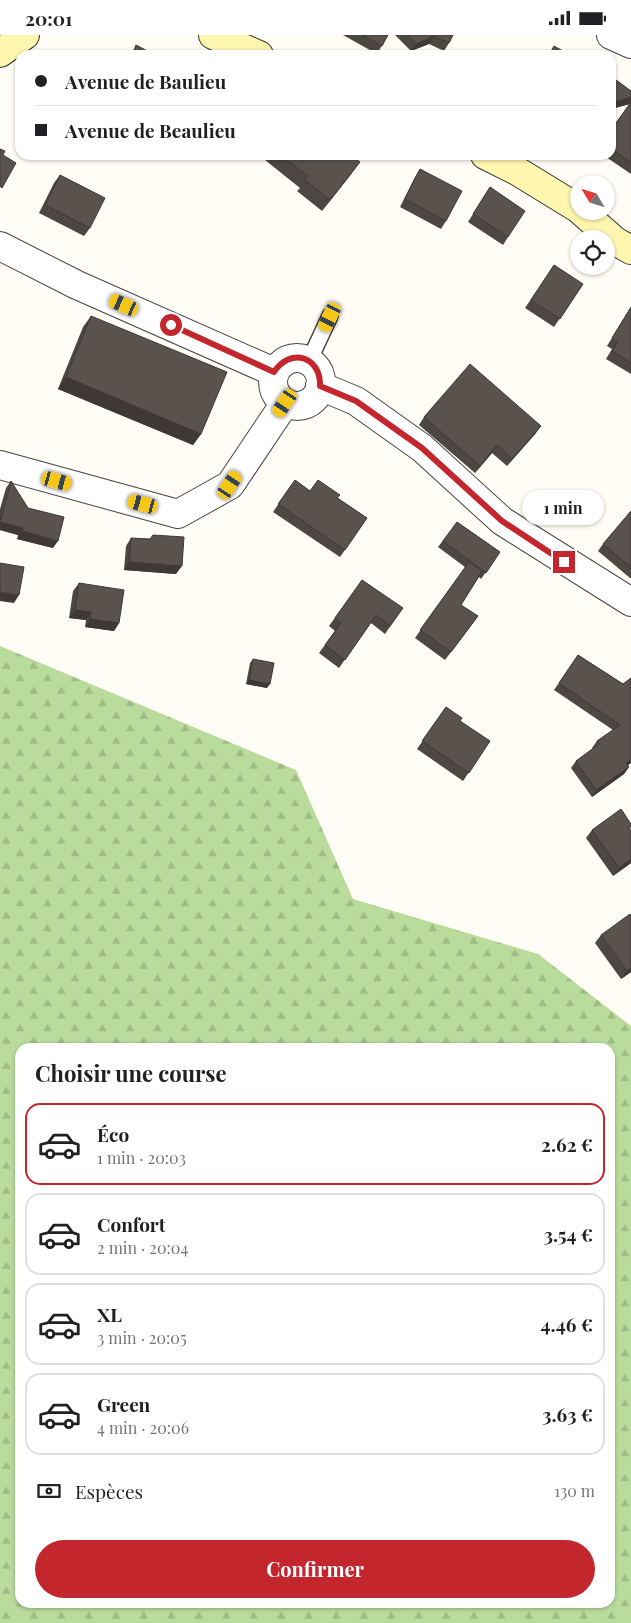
<!DOCTYPE html>
<html lang="fr">
<head>
<meta charset="utf-8">
<style>
	:root { --surface:#fff; --page:#f2f2f2; --text:#202124; --muted:#757577; --line:#e0e0e0; --accent:#c4262e }
	body { margin:0; font-family:"Playfair Display",serif; background:var(--page); color:var(--text); height:100vh; display:flex; flex-direction:column; font-size:19px; white-space:nowrap }
	* { box-sizing:border-box; margin:0 }
	p { font-size:16px; color:var(--muted) }
	.icon { flex:none; width:28px; height:28px; fill:none; stroke:currentColor; stroke-width:2; stroke-linecap:round; stroke-linejoin:round }
	.map { position:relative; flex:1; overflow:hidden }
	.drawer { position:absolute; left:15px; top:1008px; width:600px; height:565px; display:flex; flex-direction:column; background:var(--surface); border-radius:15px; box-shadow:0 1px 4px #0004 }
	.drawer>* { flex:none }
	.top-card { position:absolute; left:15px; top:15px; width:601px; height:110px; border-radius:15px; box-shadow:0 1px 4px #0004; display:grid; align-content:center; height:110px; padding:0 20px; background:var(--surface) }
	.needle { width:32px; rotate:308deg }
	.fabs { position:absolute; left:570px; top:140px; display:grid; gap:10px }
	.fabs a { display:grid; place-items:center; width:45px; height:45px; border-radius:50%; background:var(--surface); box-shadow:0 1px 4px #0004; font-size:25px }
	.end { position:absolute; width:22px; height:22px; margin:-11px; border:6px solid #c4262e; background:#fff; box-shadow:0 0 0 2px #fff }
	.from { border-radius:50% }
	.bubble { position:absolute; height:35px; border-radius:18px; background:var(--surface); box-shadow:0 1px 4px #0004; font-size:16px; font-weight:700; line-height:35px; text-align:center }
	.car { position:absolute; width:15px; height:30px; margin:-15px -8px; border-radius:6px; box-shadow:0 0 4px 1px #0007; background:linear-gradient(#f5c518 24%,#345 0 40%,#f5c518 0 76%,#345 0 86%,#f5c518 0) }
	.top-card b { display:flex; align-items:center; gap:18px; height:48px; font-size:19px }
	.top-card b+b { border-top:1px solid var(--line) }
	.top-card i { width:12px; height:12px; background:var(--text) }
	ul { padding:0; list-style:none }
	li { display:flex; align-items:center; gap:15px; height:82px; margin:0 10px 8px; padding:0 10px; border:2px solid var(--line); border-radius:15px }
	li div { flex:1 }
	li b { display:block; font-size:19px }
	li em { font-style:normal; font-weight:700 }
	li.on { border-color:var(--accent) }
	li>.icon { width:45px; height:45px; stroke-width:1.5 }
	h2 { padding:0 20px; font-size:22px; line-height:60px }
	.pay { display:flex; align-items:center; gap:12px; height:55px; padding:0 20px; font-size:19px }
	.pay p { margin-inline-start:auto }
	.action { display:flex; gap:10px; margin-top:auto; padding:10px 20px }
	.action a { flex:1; height:58px; border-radius:30px; background:var(--accent); color:#fff; font-size:20px; font-weight:700; line-height:58px; text-align:center }
	.status { display:flex; justify-content:space-between; align-items:center; height:35px; padding:0 25px; background:var(--surface); direction:ltr }
	.status svg { height:14px; fill:currentColor }
	.map>svg:first-child { display:block }
	.forest { fill:url(#forest-firs); fill-rule:evenodd }
	.lines { fill:none; stroke-linecap:round; stroke-linejoin:round }
	.lane-casing { stroke:#444; stroke-width:18 }
	.street-casing { stroke:#444; stroke-width:30 }
	.secondary-casing { stroke:#333; stroke-width:30 }
	.lane { stroke:#fff; stroke-width:15 }
	.street { stroke:#fff; stroke-width:28 }
	.secondary { stroke:#fff6b0; stroke-width:28 }
	.wall { fill:#4d4742 }
	.shaded-wall { fill:#3f3936 }
	.building { fill:#5a524d; stroke:#3f3936 }
	.route { stroke:#c4262e; stroke-width:6 }
</style>
</head>
<body>
<div class="status"><b>20:01</b><svg viewBox="0 0 49 12"><path d="M0 12V9h3v3zM5 12V6h3v6zM10 12V3h3v9zM15 12V0h3v12zM26 1h20v11H26zM47 4h2v5h-2z"/></svg></div>
<div class="map">
<svg width="631" height="1588" viewBox="0 0 631 1588">
	<defs>
		<pattern id="forest-firs" width="22" height="20" patternUnits="userSpaceOnUse" patternTransform="scale(1.25)"><rect width="22" height="20" fill="#b9dc9c"/><path d="M5 1l3.5 6h-7zM16 11l3.5 6h-7z" fill="#9ebc85"/></pattern>
	</defs>
	<rect width="100%" height="100%" fill="#fffdf5"/>
	<path class="forest" d="M0 611 296 735 353 864 538 919 631 991V1588H0ZM20 1012H610V1568H20Z"/>
	<g class="lines">
		<g class="lane-casing">
			<polyline id="lane" points="309,326 330,281"/>
		</g>
		<g class="street-casing">
			<g id="street">
				<polyline points="611,0 631,9"/>
				<polyline points="0,211 77,250 274,337"/>
				<circle cx="297" cy="347" r="24"/>
				<polyline points="320,351 356,366 422,413 502,486 631,567"/>
				<polyline points="0,430 178,479 230,450 285,368"/>
			</g>
		</g>
		<g class="secondary-casing">
			<g id="secondary">
				<polyline points="213,0 259,20"/>
				<polyline points="0,18 25,0"/>
				<polyline points="485,120 517,136 579,174"/>
				<polyline points="581,176 615,206 631,215"/>
			</g>
		</g>
		<use href="#lane" class="lane"/>
		<use href="#street" class="street"/>
		<use href="#secondary" class="secondary"/>
	</g>
	<g class="wall">
		<polygon points="343,0 388,0 377,19"/>
		<polygon points="395,0 453,0 449,8 444,16 429,9 411,16"/>
		<polygon points="611,37 612,42 631,56 631,139 603,120 611,120 611,95 630,69 611,74"/>
		<polygon points="198,120 209,120 206,124"/>
		<polygon points="268,120 351,120 352,138 322,176 297,156 300,153 265,125"/>
		<polygon points="420,134 446,186 441,194 400,172 415,142"/>
		<polygon points="60,140 90,193 84,201 39,178 54,148"/>
		<polygon points="490,152 508,202 503,210 468,187"/>
		<polygon points="554,230 583,249 554,292 525,273"/>
		<polygon points="631,272 631,339 606,324 612,314 607,311"/>
		<polygon points="91,281 201,399 193,410 58,354 83,292"/>
		<polygon points="424,382 536,398 507,431 492,418 475,438 419,390"/>
		<polygon points="295,445 310,456 338,463 367,483 340,522 273,477"/>
		<polygon points="11,446 28,473 53,513 17,504 18,500 0,495 0,474 6,453"/>
		<polygon points="631,476 631,543 630,543 598,516 603,509"/>
		<polygon points="457,487 500,517 481,544 479,542 461,570 478,581 445,625 415,603 465,532 438,512"/>
		<polygon points="131,503 176,539 124,535 126,511"/>
		<polygon points="362,545 403,573 385,599 371,588 339,633 319,618 335,596 329,591"/>
		<polygon points="79,548 119,588 114,596 85,592 86,585 69,583 73,556"/>
		<polygon points="578,620 623,649 631,643 631,728 628,730 629,732 624,739 592,762 571,733 576,726 592,714 592,713 597,706 613,695 554,655"/>
		<polygon points="253,624 267,653 246,649 250,628"/>
		<polygon points="446,672 460,686 490,706 463,746 417,714"/>
		<polygon points="631,792 630,794 631,796 631,828 613,841 586,803 592,795"/>
		<polygon points="631,881 631,937 621,944 595,908 601,900"/>
	</g>
	<g class="shaded-wall">
		<polygon points="434,1 429,9 411,16 416,9"/>
		<polygon points="631,62 631,67 630,69 611,74 611,68"/>
		<polygon points="360,127 352,138 322,176 330,165"/>
		<polygon points="66,342 201,399 193,410 58,354"/>
		<polygon points="541,391 536,398 507,431 512,424"/>
		<polygon points="497,410 492,418 475,438 480,431"/>
		<polygon points="0,487 23,493 18,500 0,495"/>
		<polygon points="22,496 58,506 53,513 17,504"/>
		<polygon points="129,527 182,531 176,539 124,535"/>
		<polygon points="0,557 19,560 14,568 0,566"/>
		<polygon points="75,575 91,577 86,585 69,583"/>
		<polygon points="90,584 119,588 114,596 85,592"/>
		<polygon points="249,645 270,649 267,653 246,649"/>
		<polygon points="631,725 631,728 621,735 626,728"/>
		<polygon points="629,732 624,739 592,762 596,755"/>
		<polygon points="631,824 631,828 613,841 619,833"/>
		<polygon points="631,933 631,937 621,944 627,936"/>
	</g>
	<g class="building">
		<polygon points="362,0 388,0 382,11"/>
		<polygon points="408,0 453,0 449,8 434,1 416,9"/>
		<polygon points="136,10 155,20 132,20"/>
		<polygon points="554,11 570,20 549,20"/>
		<polygon points="611,37 614,39 612,42 631,56 631,62 611,68"/>
		<polygon points="631,67 631,127 611,114 611,95"/>
		<polygon points="0,114 5,116 3,120 16,128 2,153 0,151"/>
		<polygon points="280,120 351,120 360,127 330,165 305,145 308,141"/>
		<polygon points="420,134 462,156 446,186 405,164"/>
		<polygon points="60,140 105,163 90,193 45,170"/>
		<polygon points="490,152 525,176 508,202 473,179"/>
		<polygon points="554,230 583,249 560,284 531,265"/>
		<polygon points="631,272 631,328 612,316 618,307 612,303"/>
		<polygon points="91,281 227,337 201,399 66,342"/>
		<polygon points="470,329 541,391 512,424 497,410 480,431 424,382"/>
		<polygon points="295,445 310,456 318,445 340,460 337,463 367,483 345,515 278,469"/>
		<polygon points="11,446 28,473 64,482 58,506 22,496 23,493 0,487"/>
		<polygon points="631,476 631,532 603,509"/>
		<polygon points="457,487 500,517 486,538 443,506"/>
		<polygon points="153,500 184,502 182,531 129,527 131,503 150,504"/>
		<polygon points="469,527 482,536 461,570 478,581 451,617 420,595"/>
		<polygon points="0,528 24,532 19,560 0,557"/>
		<polygon points="362,545 403,573 390,591 376,580 345,625 325,610 341,588 335,583"/>
		<polygon points="79,548 124,555 119,588 90,584 91,577 75,575"/>
		<polygon points="578,620 623,649 631,643 631,725 626,728 629,732 596,755 576,726 599,709 597,706 620,690 559,648"/>
		<polygon points="253,624 274,628 270,649 249,645"/>
		<polygon points="446,672 462,683 460,686 490,706 469,738 422,706"/>
		<polygon points="621,774 631,789 631,791 629,793 631,796 631,824 619,833 592,795"/>
		<polygon points="630,879 631,881 631,933 627,936 601,900"/>
	</g>
	<g class="lines">
		<path class="route" d="M171 290 274 337C290 312 321 321 320 351L356 366 422 413 502 486 564 527"/>
	</g>
</svg>
<div class="fabs">
<a><svg class="needle" viewBox="-14 -14 28 28"><path d="M0-13l5 13h-10z" fill="#e53935"/><path d="M0 13l5-13h-10z" fill="#757577"/></svg></a>
<a><svg class="icon" aria-label="locate" viewBox="0 0 24 24"><circle cx="12" cy="12" r="6"/><path d="M12 2v4M12 18v4M2 12h4M18 12h4"/></svg></a>
</div>
<i class="end from" style="left:171px;top:290px"></i>
<i class="end" style="left:564px;top:527px"></i>
<div class="bubble" style="left:522px;top:455px;width:82px">1 min</div>
<i class="car" style="left:124px;top:270px;rotate:294deg"></i>
<i class="car" style="left:330px;top:282px;rotate:206deg"></i>
<i class="car" style="left:285px;top:368px;rotate:214deg"></i>
<i class="car" style="left:57px;top:446px;rotate:105deg"></i>
<i class="car" style="left:230px;top:450px;rotate:34deg"></i>
<i class="car" style="left:143px;top:469px;rotate:285deg"></i>
<div class="top-card">
<b><i class="from"></i>Avenue de Baulieu</b>
<b><i></i>Avenue de Beaulieu</b>
</div>
<section class="drawer">
<h2>Choisir une course</h2>
<ul>
<li class="on"><svg class="icon" aria-label="car" viewBox="0 0 24 24"><path d="M5 17H2v-5l4-1 3-4h7l3 4 3 1v5h-3M9 17h6M6 11h13"/><circle cx="7" cy="17" r="2"/><circle cx="17" cy="17" r="2"/></svg><div><b>Éco</b><p>1 min · 20:03</p></div><em>2.62 €</em></li>
<li><svg class="icon" aria-label="car" viewBox="0 0 24 24"><path d="M5 17H2v-5l4-1 3-4h7l3 4 3 1v5h-3M9 17h6M6 11h13"/><circle cx="7" cy="17" r="2"/><circle cx="17" cy="17" r="2"/></svg><div><b>Confort</b><p>2 min · 20:04</p></div><em>3.54 €</em></li>
<li><svg class="icon" aria-label="car" viewBox="0 0 24 24"><path d="M5 17H2v-5l4-1 3-4h7l3 4 3 1v5h-3M9 17h6M6 11h13"/><circle cx="7" cy="17" r="2"/><circle cx="17" cy="17" r="2"/></svg><div><b>XL</b><p>3 min · 20:05</p></div><em>4.46 €</em></li>
<li><svg class="icon" aria-label="car" viewBox="0 0 24 24"><path d="M5 17H2v-5l4-1 3-4h7l3 4 3 1v5h-3M9 17h6M6 11h13"/><circle cx="7" cy="17" r="2"/><circle cx="17" cy="17" r="2"/></svg><div><b>Green</b><p>4 min · 20:06</p></div><em>3.63 €</em></li>
</ul>
<div class="pay"><svg class="icon" aria-label="cash" viewBox="0 0 24 24"><path d="M3 7h18v10H3z"/><circle cx="12" cy="12" r="2"/></svg>Espèces<p>130 m</p></div>
<div class="action"><a>Confirmer</a></div>
</section>
</div>
</body>
</html>
